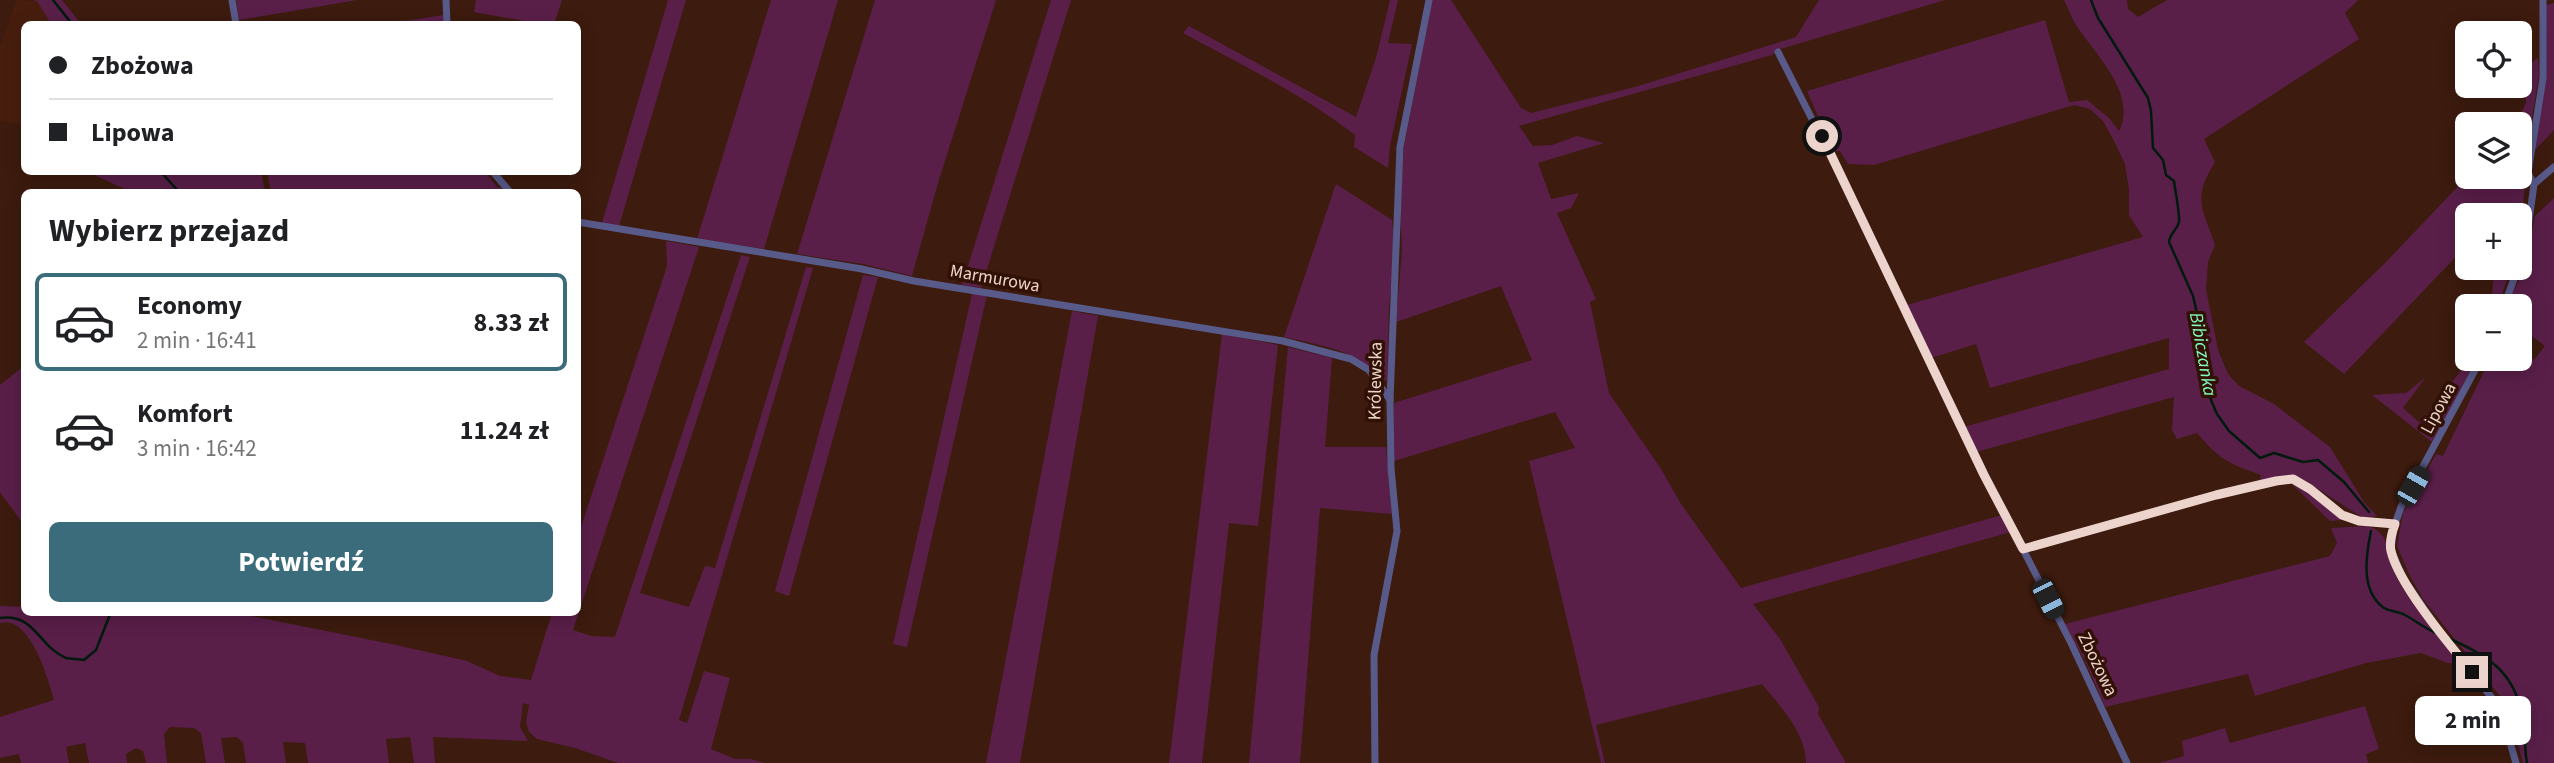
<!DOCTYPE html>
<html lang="pl">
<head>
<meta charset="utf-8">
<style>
	:root { --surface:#fff; --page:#f2f2f2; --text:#202124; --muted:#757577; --line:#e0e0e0; --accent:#3b6c7c }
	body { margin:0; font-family:"Source Sans 3",sans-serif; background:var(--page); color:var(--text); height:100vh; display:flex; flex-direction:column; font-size:26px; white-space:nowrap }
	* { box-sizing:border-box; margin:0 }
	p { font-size:23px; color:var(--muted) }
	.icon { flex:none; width:38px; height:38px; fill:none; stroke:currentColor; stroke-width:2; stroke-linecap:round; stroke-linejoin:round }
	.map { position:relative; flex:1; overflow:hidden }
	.panel { position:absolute; left:21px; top:189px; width:560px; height:427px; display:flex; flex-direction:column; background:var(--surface); border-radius:10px; box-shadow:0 4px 18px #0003 }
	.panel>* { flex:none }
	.top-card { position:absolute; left:21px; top:21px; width:560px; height:154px; border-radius:10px; box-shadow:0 4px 18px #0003; display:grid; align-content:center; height:154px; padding:0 28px; background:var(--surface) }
	.buttons { position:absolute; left:2455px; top:21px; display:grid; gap:14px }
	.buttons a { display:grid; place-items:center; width:77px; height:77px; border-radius:10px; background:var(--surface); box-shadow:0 4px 18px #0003; font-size:35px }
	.end { position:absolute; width:32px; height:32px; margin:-16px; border:9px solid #ecd4cc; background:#111; box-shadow:0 0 0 4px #111 }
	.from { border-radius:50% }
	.bubble { position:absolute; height:49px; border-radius:10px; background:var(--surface); box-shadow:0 4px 18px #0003; font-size:23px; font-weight:700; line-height:49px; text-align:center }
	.car { position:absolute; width:21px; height:42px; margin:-21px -10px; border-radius:9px; box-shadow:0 0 5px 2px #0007; background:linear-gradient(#222 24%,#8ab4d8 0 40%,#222 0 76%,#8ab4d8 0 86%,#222 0) }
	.top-card b { display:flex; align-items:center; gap:24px; height:66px; font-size:26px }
	.top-card b+b { border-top:2px solid var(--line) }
	.top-card i { width:18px; height:18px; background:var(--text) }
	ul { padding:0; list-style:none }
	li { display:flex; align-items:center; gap:21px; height:98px; margin:0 14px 10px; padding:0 14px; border:4px solid transparent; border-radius:10px }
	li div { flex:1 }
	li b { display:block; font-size:26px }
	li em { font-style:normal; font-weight:700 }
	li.active { border-color:var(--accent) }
	li>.icon { width:63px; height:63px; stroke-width:1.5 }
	h2 { padding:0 28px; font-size:32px; line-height:84px }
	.button { display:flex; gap:14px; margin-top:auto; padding:14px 28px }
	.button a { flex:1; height:80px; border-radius:10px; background:var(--accent); color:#fff; font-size:28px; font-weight:700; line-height:80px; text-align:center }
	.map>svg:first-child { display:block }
	.built { fill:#471e0e }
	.green { fill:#5a1f49 }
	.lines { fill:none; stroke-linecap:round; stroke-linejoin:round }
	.stream { stroke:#001a0d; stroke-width:2.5 }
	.minor { stroke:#585a8a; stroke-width:7 }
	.route { stroke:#ecd4cc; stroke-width:9 }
	.labels { text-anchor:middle; stroke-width:7; stroke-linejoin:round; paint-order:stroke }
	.street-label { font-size:18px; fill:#ecd4cc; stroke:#321105 }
	.water-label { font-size:19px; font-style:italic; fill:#82fbc0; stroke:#321105 }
</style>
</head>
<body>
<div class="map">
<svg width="2554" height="763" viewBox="0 0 2554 763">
	<rect width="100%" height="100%" fill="#3d1b0e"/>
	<polygon class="built" points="17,0 37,1 51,24 24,24 24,125 0,121 0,46"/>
	<g class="green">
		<polygon points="32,0 62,0 81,24 51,24 37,1"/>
		<polygon points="236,0 357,0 239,20"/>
		<polygon points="476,0 562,0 554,24 541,24 474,12"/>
		<polygon points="668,0 686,0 619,226 602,223"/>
		<polygon points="771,0 838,0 764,249 697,239"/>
		<polygon points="875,0 996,0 938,183 912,276 863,264 797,254"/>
		<polygon points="1051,0 1071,0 981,288 962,285"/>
		<path d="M1390 0H1398L1388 43 1412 44 1390 146 1388 168 1354 147 1355 135C1303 94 1241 65 1183 33L1189 26 1356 117 1376 58Z"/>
		<path d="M1432 0H1451L1521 108 1531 113 1635 87 1796 37 1819 0H1945L1777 50 1772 55 1519 126 1533 146 1552 145 1577 136 1604 143 1538 163 1551 199 1579 193 1571 208 1557 213 1596 299 1590 302 1609 393 1661 469 1681 504 1741 588 2002 515 2011 532 1753 604 1780 639 1819 707 1818 714 1846 763H1806C1806 733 1780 706 1762 684L1596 725 1605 763H1601L1529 461 1575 448 1555 412 1394 461V403L1532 360 1501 286 1396 322 1402 250 1400 211 1404 147Z"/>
		<path d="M2064 0H2127L2128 9 2138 17 2167 0H2358L2345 13 2359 39 2204 139 2215 162C2192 199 2202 207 2215 245L2208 262 2206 289 2218 350 2228 374 2239 386 2274 404 2330 447 2364 502 2377 516 2363 518 2301 478 2260 480 2261 475C2228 463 2220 460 2197 433L2177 439 2172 430 2174 397 1976 452 1964 427 2169 369V338L1990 388 1976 344 1931 358 1907 305 2143 237 2129 215V189L2125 164 2114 141 2103 121 2090 109 2074 105 1874 165 1848 164 1840 151H1833L1807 91 2045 20 2069 102 2087 100 2109 118 2119 131C2138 94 2094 53 2076 25 2071 17 2068 8 2064 0Z"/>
		<polygon points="2554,3 2554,130 2534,151 2546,80 2546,5"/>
		<polygon points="444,15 445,24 385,24"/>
		<polygon points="2538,58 2539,76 2529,136 2520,242 2520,215 2509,215 2508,204 2496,215 2468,215 2467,245 2344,374 2304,342 2386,262 2467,177 2520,177 2520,124 2516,124 2526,103 2526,67"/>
		<polygon points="88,172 261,172 265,192 131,192"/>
		<polygon points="267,172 485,172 497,187 503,188 506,192 271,192"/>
		<path d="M1336 184 1392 220 1395 249 1389 307 1387 380H1380C1356 348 1321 346 1284 337Z"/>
		<polygon points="2554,198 2554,763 2523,763 2507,705 2423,599 2409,574 2397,546 2403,513 2436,454 2443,456 2490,359 2520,359 2520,352 2534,360 2545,346 2520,328 2520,306 2506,306 2523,272 2535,216"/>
		<path d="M666 241 699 247 573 630 591 636 615 637 741 255 750 257 640 593 689 607 705 566 715 568 806 267 813 268 679 720 687 723 704 671 730 678 711 749 735 759H751L765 763H618L575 748 537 739 529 732 526 722 529 705 523 703 520 727 528 741 433 737 435 763H414L410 737 386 739 389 763H308L305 743 283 742 286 763H246L243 743 237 737 221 738 225 763H206L201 733 194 728 170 727 164 734 167 763H146L143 751 136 748 126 754 127 763H89L85 743 66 747 69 763H21L19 754 0 758V717L54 700C48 678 30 615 0 623V606L24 607V612C40 612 58 618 73 612L236 613 396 645 467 661 500 676 531 680 552 613 578 612V536L667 266Z"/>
		<polygon points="2495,268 2511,268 2498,306 2486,306 2492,293"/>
		<polygon points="863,275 878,277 789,596 775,591"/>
		<polygon points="972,294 987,295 907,647 893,644"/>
		<polygon points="1072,311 1098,316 1020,763 986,763"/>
		<polygon points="1222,334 1278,345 1258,526 1229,523 1202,763 1169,763"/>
		<polygon points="1288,347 1332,358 1325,447 1386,447 1392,514 1320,508 1300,763 1249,763"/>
		<polygon points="2467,354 2468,359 2477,359 2432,442 2372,395 2406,393 2426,377 2403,408 2420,423 2460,372"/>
		<polygon points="24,366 24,525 0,492 0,385"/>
		<polygon points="2296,483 2343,520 2330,521 2293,485"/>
		<path d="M2366 526C2393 531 2386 558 2397 578 2411 604 2434 629 2451 653L2462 664 2448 663 2421 653 2366 663 2255 696 2248 674 2105 707 2087 665 2065 624 2330 556 2337 543 2331 528Z"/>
		<polygon points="2365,706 2379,749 2366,754 2368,763 2159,763 2184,756 2182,741 2225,728 2230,743"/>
	</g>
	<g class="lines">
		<g class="stream">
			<polyline points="53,0 72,24"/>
			<path d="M2091 0 2098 18 2148 98 2151 111 2153 148 2163 160 2166 175 2174 181C2175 190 2180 214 2179 222 2177 230 2170 233 2169 242L2193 296 2204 343 2208 393 2217 414 2229 431 2260 458 2274 453 2303 462 2318 460 2344 482 2369 512"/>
			<polyline points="161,172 179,192"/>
			<path d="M2371 531C2366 555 2360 591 2384 608 2391 612 2398 611 2405 615 2416 621 2426 629 2438 634"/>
			<path d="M0 618C35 613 39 647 66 658 71 659 78 659 84 660L96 650 111 612"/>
			<path d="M2448 638C2488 656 2515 671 2523 719 2526 733 2524 748 2527 763"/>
		</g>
		<g class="minor">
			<polyline points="232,0 236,24"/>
			<polyline points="446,0 447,24"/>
			<polyline points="1778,52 1858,210 1985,475 2071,643 2127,763"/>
			<polyline points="493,172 510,192"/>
			<polyline points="2534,184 2554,167"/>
			<polyline points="578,222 862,269 914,281 1283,341 1351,359 1369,370 1390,400"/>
			<polyline points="2520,261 2527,236 2534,184 2528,173 2543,78 2543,0"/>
			<polyline points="2504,306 2518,268"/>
			<polyline points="2481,359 2401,507 2394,527 2391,550 2403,578 2442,635 2500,708 2516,763"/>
			<polyline points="2023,549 2216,495 2276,481 2293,479 2310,489 2342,515 2359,521 2395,524"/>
			<polyline points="1375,763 1374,655 1397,531 1391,468 1390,400 1400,147 1429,0"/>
		</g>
	</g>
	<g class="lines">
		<path class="route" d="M1822 136 1984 475 2023 549 2216 495 2276 481 2293 479 2310 489 2342 515 2359 521 2395 524C2392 532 2389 542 2391 551 2399 585 2449 644 2472 672"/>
	</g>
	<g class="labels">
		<g class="street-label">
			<text transform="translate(995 278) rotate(10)" y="6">Marmurowa</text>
			<text transform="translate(1375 381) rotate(-89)" y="6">Królewska</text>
			<text transform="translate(2438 408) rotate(-62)" y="6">Lipowa</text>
			<text transform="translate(2098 664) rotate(64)" y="6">Zbożowa</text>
		</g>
		<g class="water-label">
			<text transform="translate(2204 354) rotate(80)" y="7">Bibiczanka</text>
		</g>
	</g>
</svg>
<div class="buttons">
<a><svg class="icon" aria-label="locate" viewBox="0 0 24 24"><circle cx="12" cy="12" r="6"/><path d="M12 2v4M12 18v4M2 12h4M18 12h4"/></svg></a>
<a><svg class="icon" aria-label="layers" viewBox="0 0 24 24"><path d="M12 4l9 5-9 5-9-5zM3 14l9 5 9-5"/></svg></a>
<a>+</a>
<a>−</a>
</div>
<i class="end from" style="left:1822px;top:136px"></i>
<i class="end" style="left:2472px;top:672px"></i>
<div class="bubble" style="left:2415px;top:696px;width:116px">2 min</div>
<i class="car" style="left:2413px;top:486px;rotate:30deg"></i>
<i class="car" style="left:2048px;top:599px;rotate:153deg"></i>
<div class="top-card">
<b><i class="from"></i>Zbożowa</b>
<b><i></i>Lipowa</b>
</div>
<section class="panel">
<h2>Wybierz przejazd</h2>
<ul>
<li class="active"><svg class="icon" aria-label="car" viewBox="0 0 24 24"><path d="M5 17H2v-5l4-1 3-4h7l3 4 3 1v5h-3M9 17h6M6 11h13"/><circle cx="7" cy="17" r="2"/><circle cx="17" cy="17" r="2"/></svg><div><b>Economy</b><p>2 min · 16:41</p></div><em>8.33 zł</em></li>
<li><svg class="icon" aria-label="car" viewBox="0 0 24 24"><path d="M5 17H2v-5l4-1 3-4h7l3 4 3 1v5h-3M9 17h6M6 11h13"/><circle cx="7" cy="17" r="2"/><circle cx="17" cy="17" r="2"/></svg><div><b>Komfort</b><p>3 min · 16:42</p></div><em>11.24 zł</em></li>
</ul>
<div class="button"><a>Potwierdź</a></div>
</section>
</div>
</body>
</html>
